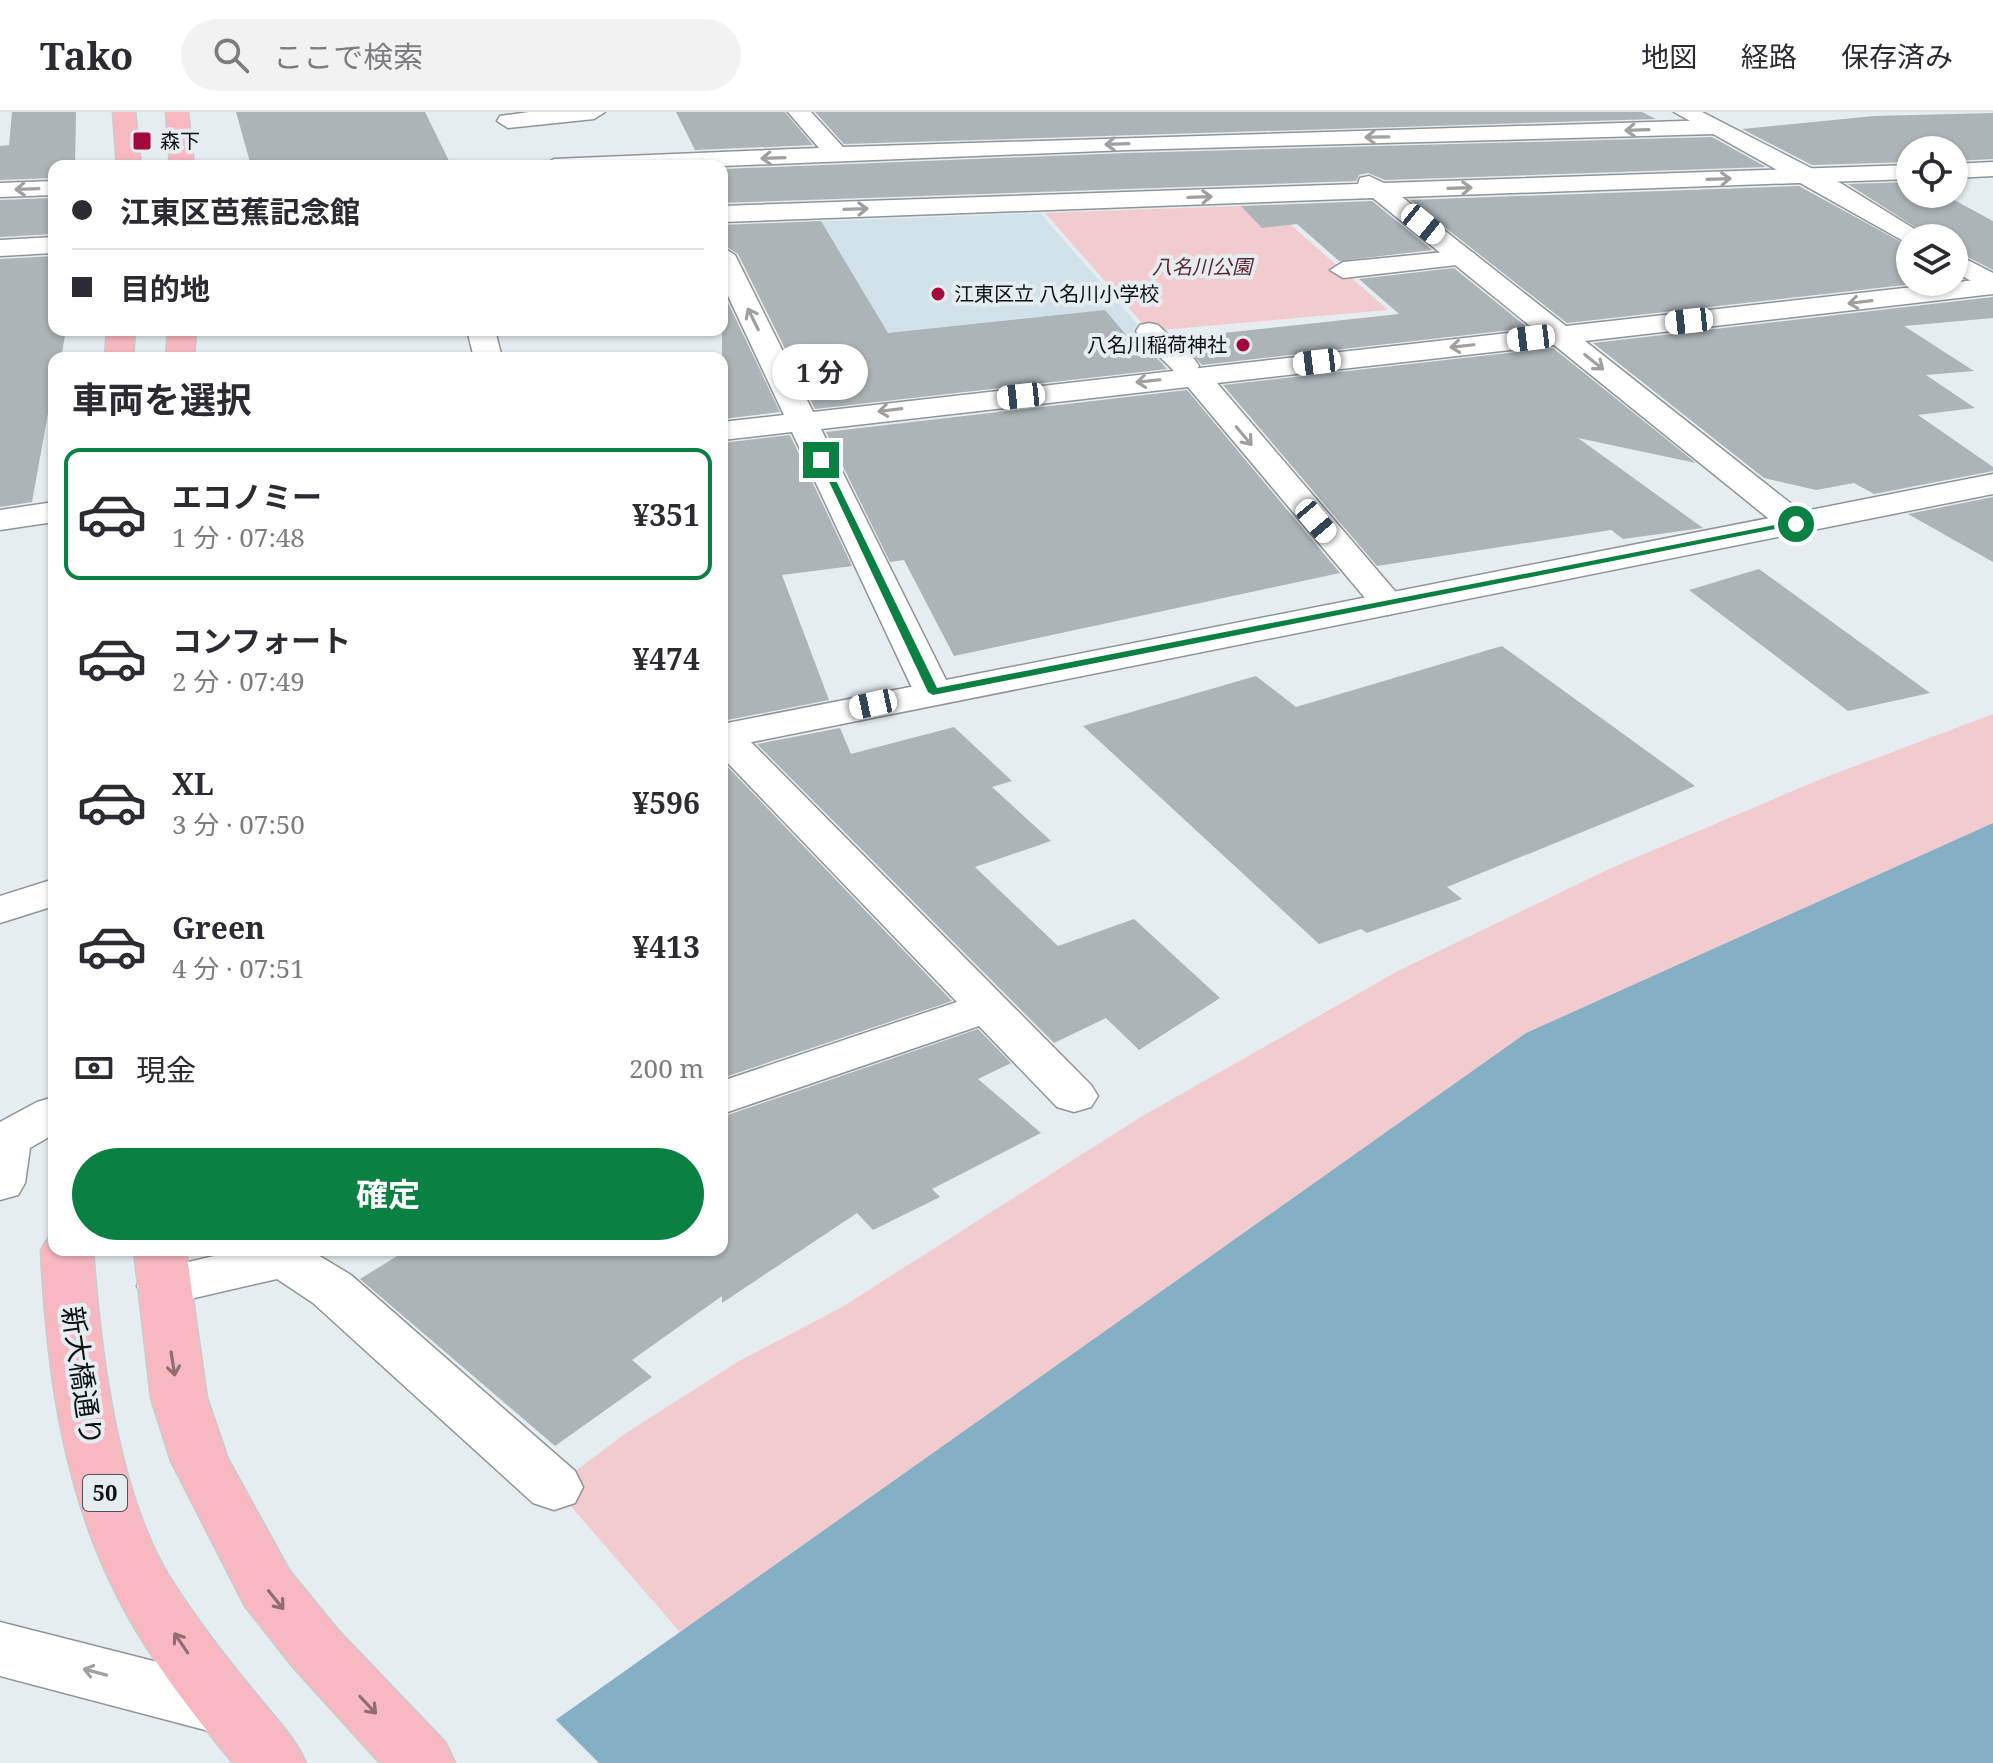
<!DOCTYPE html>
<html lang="ja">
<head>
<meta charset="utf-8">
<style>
	:root { --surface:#fff; --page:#f2f2f3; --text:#2b2b33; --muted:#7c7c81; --line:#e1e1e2; --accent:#0b8043 }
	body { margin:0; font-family:"Noto Serif","Noto Sans JP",serif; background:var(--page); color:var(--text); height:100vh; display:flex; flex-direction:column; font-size:30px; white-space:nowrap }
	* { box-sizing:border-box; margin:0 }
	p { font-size:26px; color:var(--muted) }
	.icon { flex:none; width:44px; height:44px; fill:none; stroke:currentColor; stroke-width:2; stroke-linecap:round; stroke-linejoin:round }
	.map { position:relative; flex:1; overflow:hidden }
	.panel { position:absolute; left:48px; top:240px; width:680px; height:904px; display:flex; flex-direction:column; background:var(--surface); border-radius:16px; box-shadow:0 2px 6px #0004 }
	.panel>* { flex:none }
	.banner { position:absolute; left:48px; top:48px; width:680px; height:176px; border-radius:16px; box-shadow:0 2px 6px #0004; display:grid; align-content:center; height:176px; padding:0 24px; background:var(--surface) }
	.buttons { position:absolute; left:1896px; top:24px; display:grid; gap:16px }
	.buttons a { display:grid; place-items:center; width:72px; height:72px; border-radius:50%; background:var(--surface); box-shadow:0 2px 6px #0004; font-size:40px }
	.end { position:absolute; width:36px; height:36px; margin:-18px; border:10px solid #0b8043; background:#fff; box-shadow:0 0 0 4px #fff }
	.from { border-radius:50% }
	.bubble { position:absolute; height:56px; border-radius:28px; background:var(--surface); box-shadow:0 2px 6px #0004; font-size:26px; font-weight:700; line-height:56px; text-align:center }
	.car { position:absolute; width:24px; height:48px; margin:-24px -12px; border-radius:10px; box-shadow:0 0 6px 2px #0007; background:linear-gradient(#fff 24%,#345 0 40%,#fff 0 76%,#345 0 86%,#fff 0) }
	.banner b { display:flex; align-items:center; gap:28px; height:76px; font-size:30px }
	.banner b+b { border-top:2px solid var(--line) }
	.banner i { width:20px; height:20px; background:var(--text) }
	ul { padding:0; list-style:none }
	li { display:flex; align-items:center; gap:24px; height:132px; margin:0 16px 12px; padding:0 8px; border:4px solid transparent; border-radius:16px }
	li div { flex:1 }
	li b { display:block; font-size:30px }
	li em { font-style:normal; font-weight:700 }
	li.active { border-color:var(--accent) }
	li>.icon { width:72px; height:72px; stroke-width:1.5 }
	h2 { padding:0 24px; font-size:36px; line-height:96px }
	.pay { display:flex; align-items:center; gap:20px; height:88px; padding:0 24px; font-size:30px }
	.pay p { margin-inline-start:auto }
	.action { display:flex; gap:16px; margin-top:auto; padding:16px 24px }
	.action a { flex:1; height:92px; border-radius:48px; background:var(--accent); color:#fff; font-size:32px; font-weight:700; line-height:92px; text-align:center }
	header { display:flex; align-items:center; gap:48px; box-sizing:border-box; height:112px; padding:0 40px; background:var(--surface); border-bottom:2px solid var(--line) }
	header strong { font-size:38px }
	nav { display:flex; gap:44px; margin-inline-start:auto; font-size:28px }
	.search { width:560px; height:72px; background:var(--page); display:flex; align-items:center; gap:20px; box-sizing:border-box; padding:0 28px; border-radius:44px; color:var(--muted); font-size:30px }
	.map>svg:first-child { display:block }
	.built { fill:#d1e1e9 }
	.green { fill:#f2cbce }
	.water { fill:#84afc4 }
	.pier { fill:#e5edf1 }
	.building { fill:#acb4b8 }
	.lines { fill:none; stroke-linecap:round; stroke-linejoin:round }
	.pedestrian-casing { stroke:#8e9599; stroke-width:3 }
	.minor-casing { stroke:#8e9599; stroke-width:3 }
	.tertiary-casing { stroke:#8e9599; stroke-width:3 }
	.primary-casing { stroke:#cacbcb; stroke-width:3 }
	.pedestrian { fill:#fff; fill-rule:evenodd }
	.minor { fill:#fff; fill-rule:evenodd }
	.tertiary { fill:#fff; fill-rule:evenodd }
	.primary { fill:#f8b8c1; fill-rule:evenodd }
	.oneway { stroke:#9fa0a1 }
	.oneway2 { stroke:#8f6d73 }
	.route { fill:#0b8043 }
	.poi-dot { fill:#a3073c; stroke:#e5edf1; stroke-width:3 }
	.labels { text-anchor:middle; stroke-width:8; stroke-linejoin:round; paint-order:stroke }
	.far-poi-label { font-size:20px; fill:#0f1214; stroke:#e5edf1; text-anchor:start }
	.far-park-label { font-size:20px; font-style:italic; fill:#5f252f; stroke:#e5edf1 }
	.shield { fill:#e5edf1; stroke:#4f5456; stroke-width:2 }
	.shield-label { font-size:22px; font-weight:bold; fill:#0f1214 }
	.near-street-label { font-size:28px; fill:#0f1214; stroke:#e5edf1 }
</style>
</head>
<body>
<header>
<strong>Tako</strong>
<div class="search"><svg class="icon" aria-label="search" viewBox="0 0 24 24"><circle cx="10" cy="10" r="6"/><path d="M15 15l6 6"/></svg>ここで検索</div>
<nav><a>地図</a><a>経路</a><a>保存済み</a></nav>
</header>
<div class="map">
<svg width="1993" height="1651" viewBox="0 0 1993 1651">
	<rect width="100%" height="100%" fill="#e5edf1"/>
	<polygon class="built" points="1040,101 1172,252 820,292 728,113"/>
	<g class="green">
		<polygon points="1268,93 1388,198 1149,219 1045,101"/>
		<polygon points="1993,602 1993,711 1526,921 680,1520 554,1375 626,1321 739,1249 842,1195 1139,1006 1398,859 1611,756 1821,667"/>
	</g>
	<polygon class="water" points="1993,711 1993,1651 495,1651 1526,921"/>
	<polygon class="pier" points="553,1605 599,1651 491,1651 493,1648"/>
	<g class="building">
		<polygon points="12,0 76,0 75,54 54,54 54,66 0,68 0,34 9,33"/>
		<polygon points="236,0 425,0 450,51 251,54"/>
		<polygon points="676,0 785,0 813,33 695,38"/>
		<polygon points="815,0 1642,0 1656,7 844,32"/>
		<polygon points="1993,1 1993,47 1954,49 1954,38 1910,38 1910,50 1812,53 1742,17 1874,4"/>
		<polygon points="1712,25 1766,55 1385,68 1368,61 1359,63 1356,69 722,91 722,57 1127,41"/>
		<polygon points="1910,70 1910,82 1943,82 1993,109 1993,158 1954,138 1954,126 1932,126 1848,72"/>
		<polygon points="1799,74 1910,135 1910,170 1931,170 1567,211 1410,88"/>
		<polygon points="54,86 54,122 0,125 0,88"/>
		<polygon points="1372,89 1432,138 1339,149 1297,112 1262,116 1241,94"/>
		<polygon points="821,109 888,221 1105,198 1133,231 1141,230 1167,257 815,297 738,142 722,132 722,113"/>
		<polygon points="54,144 54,218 66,218 61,246 54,246 54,268 32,390 0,395 0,147"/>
		<polygon points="1454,156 1528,216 1202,253 1177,226 1399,202 1359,167"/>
		<polygon points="722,178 780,300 722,307"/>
		<polygon points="1993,185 1993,206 1904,214 1974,259 1926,263 1975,296 1918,303 1993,355 1993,359 1874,382 1854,371 1816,378 1764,366 1593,231"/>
		<polygon points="1553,236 1696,351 1578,326 1703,416 1623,427 1611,418 1377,454 1223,273"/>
		<polygon points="1187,278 1340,461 954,544 904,448 890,450 826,320"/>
		<polygon points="790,323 852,454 782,463 829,588 722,609 722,331"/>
		<polygon points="1993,385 1993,450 1908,402"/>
		<polygon points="1759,457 1930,581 1848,599 1689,478"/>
		<polygon points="1502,534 1695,674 1447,775 1462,787 1367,821 1361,817 1319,832 1083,614 1256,564 1296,595"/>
		<polygon points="954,615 1012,669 992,675 1051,729 975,755 1058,834 1134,807 1220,886 1139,938 1106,906 1054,931 757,632 840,616 851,642"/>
		<polygon points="722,649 952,889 722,966"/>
		<polygon points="978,917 1011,951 978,967 1041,1021 932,1077 940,1085 873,1118 857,1101 722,1191 722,1184 632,1248 652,1265 555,1334 360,1167 407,1138 722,1138 722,1005"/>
	</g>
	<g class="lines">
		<g class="pedestrian-casing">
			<g id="pedestrian">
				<polygon points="1465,138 1474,141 1478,146 1474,151 1343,166 1330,158 1343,150"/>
				<polygon points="1149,211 1158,213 1195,248 1199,254 1195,260 1175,260 1140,225 1136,219 1140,213"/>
			</g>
		</g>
		<g class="minor-casing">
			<g id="minor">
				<polygon points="529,0 605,0 594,7 508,16 497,9 500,4"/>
				<polygon points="788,0 811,0 843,35 1715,8 1726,15 1715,22 1127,38 722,54 542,54 554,47 819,36"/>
				<polygon points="1993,50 1993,64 1954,66 1954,52"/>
				<polygon points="1910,53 1910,67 1402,85 1566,214 1993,166 1993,182 1585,229 1808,405 1813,412 1808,419 1796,422 1784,419 1554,233 1217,271 1400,485 1406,492 1400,499 1388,503 1376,499 1188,275 821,317 952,580 946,588 933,591 920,588 914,580 792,320 722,328 722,310 784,303 722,171 722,135 735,143 813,300 1535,218 1373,86 722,110 722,94 1358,72 1360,66 1369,64 1384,71"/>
				<polygon points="54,69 54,83 0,85 0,71"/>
				<polygon points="467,218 495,218 502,246 474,246"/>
				<polygon points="54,390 54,410 0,418 0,398"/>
				<polygon points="723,612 737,616 1091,973 1098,984 1091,995 1074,1000 1057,995 979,914 722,1002 722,969 957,890 722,645"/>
				<polygon points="54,985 54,1022 30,1036 25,1071 18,1083 0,1088 0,1010 37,990"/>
				<polygon points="240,1138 321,1138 318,1143 351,1163 575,1359 583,1375 575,1391 554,1398 533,1391 313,1191 277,1167 164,1193 145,1188 137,1174 145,1160"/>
				<polygon points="0,1510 224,1567 247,1575 256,1595 247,1615 224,1623 0,1564"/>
			</g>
		</g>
		<g class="tertiary-casing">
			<g id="tertiary">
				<polygon points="1674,0 1702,0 1842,72 1929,126 1910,126 1910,132 1907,131"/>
				<polygon points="54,125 54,141 0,144 0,128"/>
				<polygon points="1954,141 1993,161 1993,180 1954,160"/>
				<polygon points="1993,362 1993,382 722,636 722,612"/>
				<polygon points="54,767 54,794 0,811 0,784"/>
			</g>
		</g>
		<g class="primary-casing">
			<g id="primary">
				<polygon points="113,0 135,0 141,54 117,54"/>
				<polygon points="166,0 188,0 194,54 170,54"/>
				<polygon points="107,218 135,218 133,246 105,246"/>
				<polygon points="168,218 196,218 194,246 166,246"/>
				<path d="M54 1123V1138H93C100 1237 118 1385 172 1469 197 1508 226 1546 256 1582 274 1605 294 1624 306 1651H233C194 1603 153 1551 124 1497 64 1386 47 1262 41 1138L49 1125Z"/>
				<polygon points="134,1138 186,1138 207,1286 228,1347 289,1458 337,1517 445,1630 455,1651 380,1651 293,1555 245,1494 171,1349 151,1286"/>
			</g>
		</g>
		<use href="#pedestrian" class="pedestrian"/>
		<use href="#minor" class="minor"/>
		<use href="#tertiary" class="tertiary"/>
		<use href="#primary" class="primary"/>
	</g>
	<defs><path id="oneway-shaft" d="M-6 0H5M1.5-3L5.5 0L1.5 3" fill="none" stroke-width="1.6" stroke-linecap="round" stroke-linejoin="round" transform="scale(2)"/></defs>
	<g class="oneway">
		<use href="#oneway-shaft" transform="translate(1637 18) rotate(178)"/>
		<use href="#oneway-shaft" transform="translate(1377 25) rotate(179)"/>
		<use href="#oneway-shaft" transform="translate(1117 32) rotate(178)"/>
		<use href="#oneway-shaft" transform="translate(773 46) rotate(178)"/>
		<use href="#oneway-shaft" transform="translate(1719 67) rotate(-2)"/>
		<use href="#oneway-shaft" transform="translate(1460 76) rotate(-2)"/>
		<use href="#oneway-shaft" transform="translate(27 77) rotate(178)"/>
		<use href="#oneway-shaft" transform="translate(1200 85) rotate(-2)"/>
		<use href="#oneway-shaft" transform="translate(856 97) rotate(-2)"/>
		<use href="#oneway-shaft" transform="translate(1860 190) rotate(173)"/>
		<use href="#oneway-shaft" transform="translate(753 207) rotate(-116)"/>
		<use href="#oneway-shaft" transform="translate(1462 234) rotate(174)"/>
		<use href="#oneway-shaft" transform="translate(1594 250) rotate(39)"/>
		<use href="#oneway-shaft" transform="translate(1148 269) rotate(174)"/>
		<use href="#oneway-shaft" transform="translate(890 298) rotate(173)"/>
		<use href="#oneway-shaft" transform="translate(1244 324) rotate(50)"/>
		<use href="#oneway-shaft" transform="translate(95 1560) rotate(-165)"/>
	</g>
	<g class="oneway2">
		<use href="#oneway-shaft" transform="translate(173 1252) rotate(81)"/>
		<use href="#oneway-shaft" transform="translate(276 1488) rotate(51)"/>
		<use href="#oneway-shaft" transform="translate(181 1531) rotate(-124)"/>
		<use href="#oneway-shaft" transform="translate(368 1593) rotate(47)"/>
	</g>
	<polygon class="route" points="818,346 826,348 937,576 1796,409 1800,412 933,583 928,580"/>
	<g class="poi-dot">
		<rect x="132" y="19" width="20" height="20" rx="4"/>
		<circle cx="938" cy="182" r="8"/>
		<circle cx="1243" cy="233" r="8"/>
	</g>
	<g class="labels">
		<g class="far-poi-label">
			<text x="160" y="36">森下</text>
			<text x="954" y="189">江東区立 八名川小学校</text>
			<text x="1227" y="240" text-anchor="end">八名川稲荷神社</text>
		</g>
		<g class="far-park-label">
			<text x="1202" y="162">八名川公園</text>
		</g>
		<rect class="shield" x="83" y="1363" width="44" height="36" rx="6"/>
		<g class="shield-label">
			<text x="105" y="1389">50</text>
		</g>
		<g class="near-street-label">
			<text transform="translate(82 1264) rotate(82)" y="10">新大橋通り</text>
		</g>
	</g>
</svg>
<div class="buttons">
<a><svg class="icon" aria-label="locate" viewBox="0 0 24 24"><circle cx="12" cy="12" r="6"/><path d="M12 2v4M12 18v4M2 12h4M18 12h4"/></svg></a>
<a><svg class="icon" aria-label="layers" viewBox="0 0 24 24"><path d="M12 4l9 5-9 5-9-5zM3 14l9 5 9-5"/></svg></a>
</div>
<i class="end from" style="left:1796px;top:412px"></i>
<i class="end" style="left:821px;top:348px"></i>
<div class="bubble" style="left:772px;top:232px;width:96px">1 分</div>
<i class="car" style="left:1423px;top:112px;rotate:129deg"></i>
<i class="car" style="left:1689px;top:209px;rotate:264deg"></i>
<i class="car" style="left:1531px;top:226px;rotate:263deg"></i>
<i class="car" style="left:1317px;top:250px;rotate:263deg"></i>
<i class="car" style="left:1021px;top:284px;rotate:264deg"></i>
<i class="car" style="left:1316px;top:409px;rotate:140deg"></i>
<i class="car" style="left:873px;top:592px;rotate:258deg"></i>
<div class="banner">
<b><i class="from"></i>江東区芭蕉記念館</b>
<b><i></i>目的地</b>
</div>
<section class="panel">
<h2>車両を選択</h2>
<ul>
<li class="active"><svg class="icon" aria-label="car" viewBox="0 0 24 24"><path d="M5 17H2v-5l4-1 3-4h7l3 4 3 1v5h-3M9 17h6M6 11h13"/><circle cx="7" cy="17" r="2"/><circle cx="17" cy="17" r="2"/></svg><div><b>エコノミー</b><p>1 分 · 07:48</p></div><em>¥351</em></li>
<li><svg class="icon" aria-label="car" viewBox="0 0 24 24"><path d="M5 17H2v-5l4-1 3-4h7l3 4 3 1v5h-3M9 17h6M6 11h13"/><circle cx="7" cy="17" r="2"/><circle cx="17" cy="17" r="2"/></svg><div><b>コンフォート</b><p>2 分 · 07:49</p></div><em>¥474</em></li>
<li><svg class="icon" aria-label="car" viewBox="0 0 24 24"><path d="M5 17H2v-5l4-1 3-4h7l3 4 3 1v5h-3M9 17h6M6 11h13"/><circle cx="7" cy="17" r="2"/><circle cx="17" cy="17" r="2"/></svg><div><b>XL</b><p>3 分 · 07:50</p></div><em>¥596</em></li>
<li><svg class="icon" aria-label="car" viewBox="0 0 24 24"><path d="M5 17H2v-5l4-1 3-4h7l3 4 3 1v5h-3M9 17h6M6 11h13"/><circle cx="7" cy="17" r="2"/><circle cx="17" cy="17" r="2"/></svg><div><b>Green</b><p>4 分 · 07:51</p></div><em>¥413</em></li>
</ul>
<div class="pay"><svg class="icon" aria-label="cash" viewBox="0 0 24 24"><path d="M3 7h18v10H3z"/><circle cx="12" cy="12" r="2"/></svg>現金<p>200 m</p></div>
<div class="action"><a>確定</a></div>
</section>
</div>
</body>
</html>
